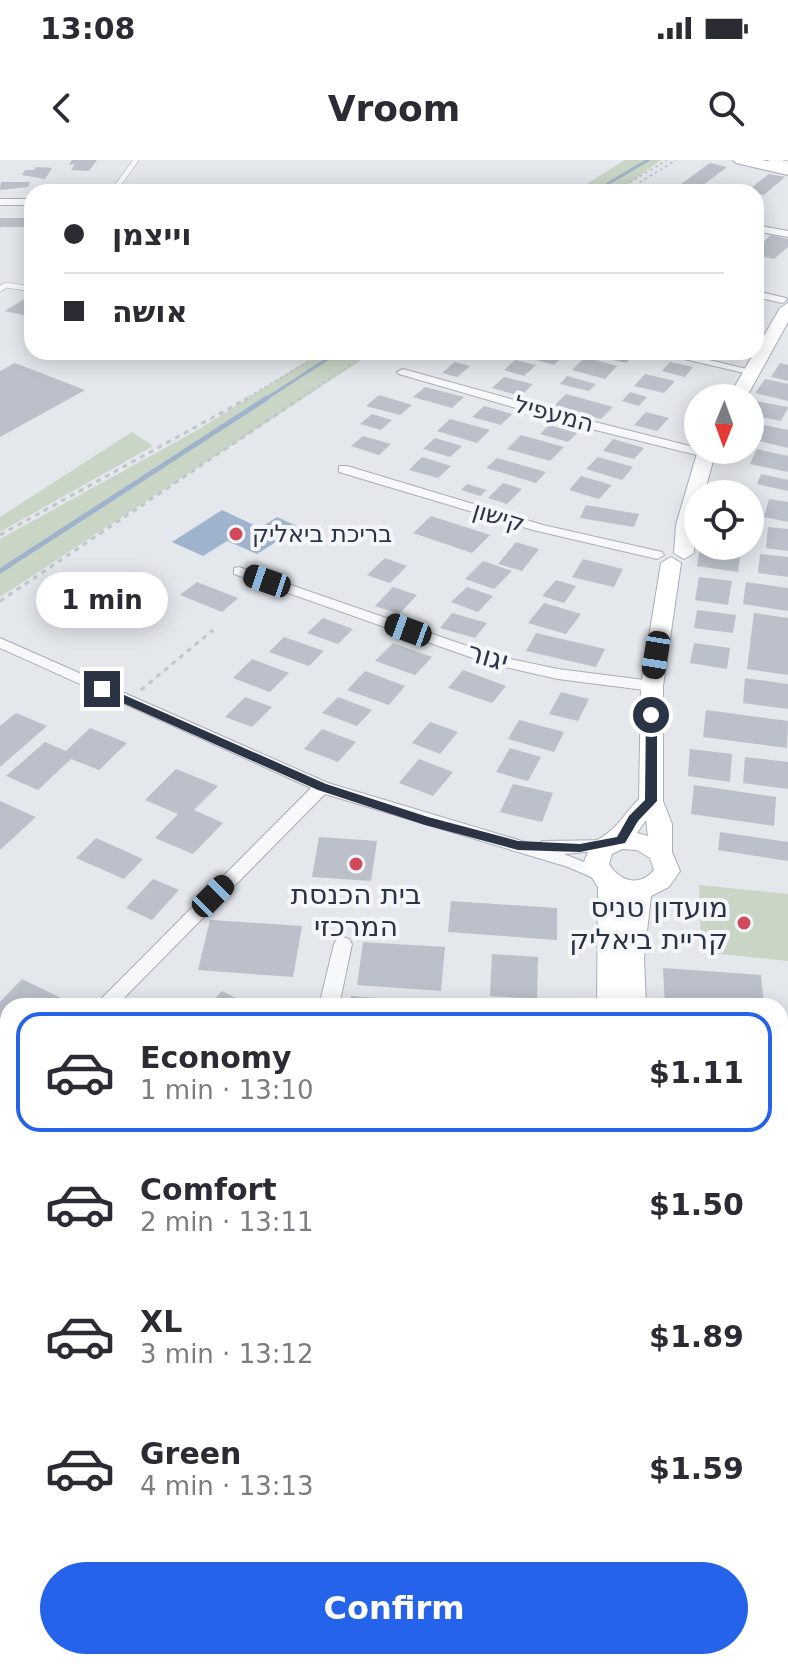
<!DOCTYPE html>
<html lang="en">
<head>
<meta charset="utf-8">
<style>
	:root { --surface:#fff; --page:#f7f7f7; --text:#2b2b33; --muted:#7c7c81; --line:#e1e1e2; --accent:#2563eb }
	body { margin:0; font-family:"DejaVu Sans","Noto Sans Hebrew",sans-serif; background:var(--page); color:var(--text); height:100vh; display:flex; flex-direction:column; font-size:30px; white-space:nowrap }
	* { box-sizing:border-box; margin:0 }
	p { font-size:26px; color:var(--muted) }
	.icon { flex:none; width:44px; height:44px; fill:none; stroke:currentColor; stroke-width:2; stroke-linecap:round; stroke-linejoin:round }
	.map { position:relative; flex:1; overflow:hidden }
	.panel { position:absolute; left:0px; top:838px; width:788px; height:672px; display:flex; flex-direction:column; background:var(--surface); border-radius:24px 24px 0 0; box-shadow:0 4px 20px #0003 }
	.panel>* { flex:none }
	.hud { position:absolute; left:24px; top:24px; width:740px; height:176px; border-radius:24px; box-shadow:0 4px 20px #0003; display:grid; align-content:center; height:176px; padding:0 40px; background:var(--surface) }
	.needle { width:52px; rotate:181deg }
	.buttons { position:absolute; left:684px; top:224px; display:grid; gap:16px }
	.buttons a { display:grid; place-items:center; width:80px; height:80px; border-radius:50%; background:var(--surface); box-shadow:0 4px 20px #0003; font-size:40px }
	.end { position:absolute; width:36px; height:36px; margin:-18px; border:10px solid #2b3445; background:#fff; box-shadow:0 0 0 4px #fff }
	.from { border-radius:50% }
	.bubble { position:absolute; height:56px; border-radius:28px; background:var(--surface); box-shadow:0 4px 20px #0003; font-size:26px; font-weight:800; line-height:56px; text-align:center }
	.car { position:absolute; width:24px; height:48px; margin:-24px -12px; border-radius:10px; box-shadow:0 0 6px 2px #0007; background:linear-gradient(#222 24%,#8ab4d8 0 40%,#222 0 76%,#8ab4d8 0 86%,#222 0) }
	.hud b { display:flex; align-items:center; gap:28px; height:76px; font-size:30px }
	.hud b+b { border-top:2px solid var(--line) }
	.hud i { width:20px; height:20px; background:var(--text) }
	ul { padding:14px 0 0; list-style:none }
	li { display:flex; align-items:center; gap:24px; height:120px; margin:0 16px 12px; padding:0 24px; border:4px solid transparent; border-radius:24px }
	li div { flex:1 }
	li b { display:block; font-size:30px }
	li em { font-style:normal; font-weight:800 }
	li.active { border-color:var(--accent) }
	li>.icon { width:72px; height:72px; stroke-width:1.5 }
	.cta { display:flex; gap:16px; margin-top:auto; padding:16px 40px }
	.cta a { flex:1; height:92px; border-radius:48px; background:var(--accent); color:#fff; font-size:32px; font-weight:800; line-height:92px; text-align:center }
	.status { display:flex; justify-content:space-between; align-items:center; height:56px; padding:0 40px; background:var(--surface); direction:ltr }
	.status svg { height:22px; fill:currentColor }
	header { display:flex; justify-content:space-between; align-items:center; height:104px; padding:0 40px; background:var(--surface); font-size:36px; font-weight:800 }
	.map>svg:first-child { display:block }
	.green { fill:#c9d6c5 }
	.water { fill:#9fb4cc }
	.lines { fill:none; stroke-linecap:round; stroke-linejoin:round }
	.stream-far1 { stroke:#9fb4cc; stroke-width:3 }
	.stream { stroke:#9fb4cc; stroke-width:5 }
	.building { fill:#bbc0ca }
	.lane-casing { stroke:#a9aeb7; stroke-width:6 }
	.street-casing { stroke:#a9aeb7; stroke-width:2 }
	.secondary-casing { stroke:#a9aeb7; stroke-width:2 }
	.primary-casing { stroke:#a3abb8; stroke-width:2 }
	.path-far1 { stroke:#c2c5cb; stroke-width:2; stroke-dasharray:3 3; stroke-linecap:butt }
	.path { stroke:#c2c5cb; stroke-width:3; stroke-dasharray:5 5; stroke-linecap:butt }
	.lane { stroke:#f7f8fa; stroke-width:5 }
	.street { fill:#f7f8fa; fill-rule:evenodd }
	.secondary { fill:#fff; fill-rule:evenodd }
	.primary { fill:#fff; fill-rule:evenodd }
	.route { fill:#2b3445 }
	.poi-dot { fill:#d1495b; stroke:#f4f6f9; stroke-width:3 }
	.labels { text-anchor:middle; stroke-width:8; stroke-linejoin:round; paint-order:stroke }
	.far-street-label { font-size:24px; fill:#2b3445; stroke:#f4f6f9 }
	.far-poi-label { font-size:24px; fill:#2b3445; stroke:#f4f6f9; text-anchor:start }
	.street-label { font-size:28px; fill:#2b3445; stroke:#f4f6f9 }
	.poi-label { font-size:28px; fill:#2b3445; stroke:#f4f6f9 }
</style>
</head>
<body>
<div class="status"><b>13:08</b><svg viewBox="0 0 49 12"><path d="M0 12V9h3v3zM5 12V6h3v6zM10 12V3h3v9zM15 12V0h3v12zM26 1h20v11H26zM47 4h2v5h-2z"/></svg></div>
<header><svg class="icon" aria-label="back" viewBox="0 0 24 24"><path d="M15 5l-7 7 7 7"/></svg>Vroom<svg class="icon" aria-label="search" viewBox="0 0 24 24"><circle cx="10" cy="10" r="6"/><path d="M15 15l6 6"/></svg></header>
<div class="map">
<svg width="788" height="1510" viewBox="0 0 788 1510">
	<rect width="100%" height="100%" fill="#e4e7ec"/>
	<g class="green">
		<polygon points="625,0 661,0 617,32 574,32"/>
		<polygon points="321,192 374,192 0,437 0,379 201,268"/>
		<polygon points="132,272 153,286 0,372 0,357"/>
		<polygon points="699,725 788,734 788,801 701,792"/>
		<polygon points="537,1502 540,1510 279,1510 223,1503"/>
	</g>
	<polygon class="water" points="222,350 260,368 277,357 299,367 257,394 227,381 203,396 172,382"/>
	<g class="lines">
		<g class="stream-far1">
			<polyline points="594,32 648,0"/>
			<polyline points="264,240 338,192"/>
		</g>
		<polyline class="stream" points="0,411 267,238"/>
	</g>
	<g class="building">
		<polygon points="72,0 97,0 89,11 71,10 75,4 69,5"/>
		<polygon points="710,3 727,7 695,31 677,27"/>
		<polygon points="36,7 52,8 45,19 22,15 25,10 34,10"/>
		<polygon points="769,14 785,17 764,35 747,31"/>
		<polygon points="1,22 30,22 28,27 0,30"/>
		<rect x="0" y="58" width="32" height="9"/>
		<polygon points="771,75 788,79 788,87 774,99 756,95 756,89"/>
		<polygon points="32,134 32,157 5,151"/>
		<polygon points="517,192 557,192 565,194 554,205 514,194"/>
		<polygon points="606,192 631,192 636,193 626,203 601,197"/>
		<polygon points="585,197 617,206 605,219 572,210"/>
		<polygon points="515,200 536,205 524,216 504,210"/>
		<polygon points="455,202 470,206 457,217 442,213"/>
		<polygon points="670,202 693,207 685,217 662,211"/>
		<polygon points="15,203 85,230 0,277 0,211"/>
		<polygon points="780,203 788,205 788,221 771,217"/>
		<polygon points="645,214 675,221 664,233 634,226"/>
		<polygon points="567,216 596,224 589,231 560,224"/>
		<polygon points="504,217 533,224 521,236 492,228"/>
		<polygon points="765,219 788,224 788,241 755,233"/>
		<polygon points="425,227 464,237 452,248 413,237"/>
		<polygon points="630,232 647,237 639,246 622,241"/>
		<polygon points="566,234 613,247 601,259 554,246"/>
		<polygon points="379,235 412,245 400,255 366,246"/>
		<polygon points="756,241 788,247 788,248 781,261 750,255"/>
		<polygon points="484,246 512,254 501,265 472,257"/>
		<polygon points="646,252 669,258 657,271 634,265"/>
		<polygon points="372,254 392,260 381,270 360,264"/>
		<polygon points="450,259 490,270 477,283 437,271"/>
		<polygon points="751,262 788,270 788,288 750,279"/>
		<polygon points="549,265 577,273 568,282 540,274"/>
		<polygon points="521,275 564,287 550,301 507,289"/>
		<polygon points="363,276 391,284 379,295 351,286"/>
		<polygon points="435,278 462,286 450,297 423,289"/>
		<polygon points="613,279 644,288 634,299 603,291"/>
		<polygon points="757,289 788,296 788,312 750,304"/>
		<polygon points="422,297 451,306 438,318 409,310"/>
		<polygon points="598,297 633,307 622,320 586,309"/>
		<polygon points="497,298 546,312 536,323 486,308"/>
		<polygon points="761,314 788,320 788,331 757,324"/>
		<polygon points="581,316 612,325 599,339 569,330"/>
		<polygon points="503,323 522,329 507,344 488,338"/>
		<polygon points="467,324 487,330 480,336 461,330"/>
		<polygon points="769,339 788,342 788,362 764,357"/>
		<polygon points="586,345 639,354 634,367 580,358"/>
		<polygon points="431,356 490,375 472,393 413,373"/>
		<polygon points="768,367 788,369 788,391 766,388"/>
		<polygon points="516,382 539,389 522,411 498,404"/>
		<polygon points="700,386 741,390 738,412 697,406"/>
		<polygon points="760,394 788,397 788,417 758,413"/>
		<polygon points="385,398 407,406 390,423 367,415"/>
		<polygon points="583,399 623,409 614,427 572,417"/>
		<polygon points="483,401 512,411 494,429 465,419"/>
		<polygon points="699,417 732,421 728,445 695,440"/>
		<polygon points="556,420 576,426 564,443 542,436"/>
		<polygon points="197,422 238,438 222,452 180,435"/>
		<polygon points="746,422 788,428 788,451 743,444"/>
		<polygon points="393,427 417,435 399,454 375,446"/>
		<polygon points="467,427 493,436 478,452 451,442"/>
		<polygon points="544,443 581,454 566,474 528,463"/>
		<polygon points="697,450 736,455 733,473 694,468"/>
		<polygon points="452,453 487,463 475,478 440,468"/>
		<polygon points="754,453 788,458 788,515 747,509"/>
		<polygon points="323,458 353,469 338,484 307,473"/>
		<polygon points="536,473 605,489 596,507 526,491"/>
		<polygon points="284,477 324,491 309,506 269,492"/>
		<polygon points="393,483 432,497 415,515 375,501"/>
		<polygon points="694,483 730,488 727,509 690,503"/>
		<polygon points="252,499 289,513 270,532 233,518"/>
		<polygon points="463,510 506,526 492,543 448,528"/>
		<polygon points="365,511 405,526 389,545 347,530"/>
		<polygon points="745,518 788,524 788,549 743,543"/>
		<polygon points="561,532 589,539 578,561 549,554"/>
		<polygon points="245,537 272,547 252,567 225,557"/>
		<polygon points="338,537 372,550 357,566 322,553"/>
		<polygon points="706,550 788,561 787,588 703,577"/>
		<polygon points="16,553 47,566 0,607 0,566"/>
		<polygon points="519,560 564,572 554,592 508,579"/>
		<polygon points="430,562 458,572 440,594 412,583"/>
		<polygon points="90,568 127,583 99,610 71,599 38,630 6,616 45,582 66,591"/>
		<polygon points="322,569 356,582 338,602 304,589"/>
		<polygon points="510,588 541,597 528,621 496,612"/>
		<polygon points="690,589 732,594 730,622 688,616"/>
		<polygon points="745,597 788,602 788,629 743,623"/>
		<polygon points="419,599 453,612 433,636 399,623"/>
		<polygon points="176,609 218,626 194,650 223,663 193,694 155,678 178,654 145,640"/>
		<polygon points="513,624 553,633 542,662 500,652"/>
		<polygon points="694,625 776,637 774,666 691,654"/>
		<polygon points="0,641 36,657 0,690"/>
		<polygon points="720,672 788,682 788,701 718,690"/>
		<polygon points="319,677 377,681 371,721 312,717"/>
		<polygon points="96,678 143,699 124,719 76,698"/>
		<polygon points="153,719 179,730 152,760 126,748"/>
		<polygon points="451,741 557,748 557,780 448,772"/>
		<polygon points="210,760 302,766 293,817 198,810"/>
		<polygon points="363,782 445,787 441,831 357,825"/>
		<polygon points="492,794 538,797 537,839 490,836"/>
		<polygon points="663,808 761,815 764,846 665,846"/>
		<polygon points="22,819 67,841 62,846 8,846 8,862 0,858 0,842"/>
		<polygon points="222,831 251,846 208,846"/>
		<polygon points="351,836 444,843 444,846 349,846"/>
		<polygon points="8,994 8,1029 0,1024 0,1002"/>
		<polygon points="780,1036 784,1036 788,1069 788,1105 780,1105"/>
		<polygon points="8,1078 8,1142 0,1151 0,1087"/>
		<polygon points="780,1126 788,1127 788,1198 780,1198"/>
		<polygon points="780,1209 788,1210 788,1290 780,1290"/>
		<polygon points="780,1314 788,1314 788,1392 780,1391"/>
	</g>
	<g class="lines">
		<g class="lane-casing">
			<g id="lane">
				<polyline points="771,0 788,4"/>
				<polyline points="113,32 136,0"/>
				<polyline points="0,129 6,125 32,129"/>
			</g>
		</g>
		<g class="street-casing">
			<g id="street">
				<rect x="0" y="39" width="32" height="6"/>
				<polygon points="756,65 788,71 788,77 756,71"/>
				<polygon points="756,131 786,138 787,140 782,143 756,137"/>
				<polygon points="654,192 676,192 759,212 753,215"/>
				<polygon points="403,209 579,258 698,288 698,290 709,290 711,293 705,297 571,264 399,214 397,212"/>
				<polygon points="339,306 347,306 543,365 662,392 664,395 657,399 533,370 339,312"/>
				<polygon points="239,407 496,496 558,509 652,521 660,526 652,531 558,519 487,503 234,414 234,408"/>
				<polygon points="0,478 328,623 535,685 543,681 614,680 617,684 608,690 564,694 606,711 609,715 600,721 568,707 325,634 116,846 94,846 311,628 0,488"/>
				<polygon points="343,777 349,779 352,784 339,846 319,846 334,784 337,779"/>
				<polygon points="8,934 8,955 0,959 0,937"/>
				<polygon points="0,1243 8,1246 8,1273 0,1270"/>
				<polygon points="0,1387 8,1390 8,1419 0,1416"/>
			</g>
		</g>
		<g class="secondary-casing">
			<g id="secondary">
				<polygon points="788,143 788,162 746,238 728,238 780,148"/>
				<polygon points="698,290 716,290 704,334 698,334 694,393 684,399 674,393 676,365"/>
				<path d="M671 397 681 403 663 526V641L672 664V692L680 711 669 727 651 736 644 798 646 846H597L598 727 583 704 592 683C619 669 619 659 639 639L641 526 661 403ZM646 660 648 676 637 673ZM622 689 637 690 650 698 654 710C640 727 620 722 609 704L612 694Z"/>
				<polygon points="780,1479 788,1480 788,1510 766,1510 762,1502 780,1502"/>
				<polygon points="147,1502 229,1502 228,1510 150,1510"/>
				<polygon points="536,1502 578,1502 581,1510 539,1510"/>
				<polygon points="648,1502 687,1502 684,1510 645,1510"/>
			</g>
		</g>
		<g class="primary-casing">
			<polygon id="primary" points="733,0 762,0 788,5 788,15 736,3"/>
		</g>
		<g class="path-far1">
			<polyline points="614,32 667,0"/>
			<polyline points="624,32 676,0"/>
			<polyline points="244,240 324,192"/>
			<polyline points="298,240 369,192"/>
		</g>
		<g class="path">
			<polyline points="0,375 248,238"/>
			<polyline points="0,441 301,238"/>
			<polyline points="141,530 213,470"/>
		</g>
		<use href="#lane" class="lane"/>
		<use href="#street" class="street"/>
		<use href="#secondary" class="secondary"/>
		<use href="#primary" class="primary"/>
	</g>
	<polygon class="route" points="98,527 106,527 326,624 428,657 518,681 580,684 617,677 629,656 645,640 646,555 651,551 657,555 657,641 638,661 625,683 580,692 518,690 425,665 318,630 98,532"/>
	<g class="poi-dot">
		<circle cx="236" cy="374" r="8"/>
		<circle cx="356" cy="704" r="8"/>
		<circle cx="744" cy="763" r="8"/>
	</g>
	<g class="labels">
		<g class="far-street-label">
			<text transform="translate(554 254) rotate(15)" y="8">המעפיל</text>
			<text transform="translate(499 357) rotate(17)" y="8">קישון</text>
		</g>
		<g class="far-poi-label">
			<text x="252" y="382">בריכת ביאליק</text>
		</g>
		<g class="street-label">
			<text transform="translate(488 496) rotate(16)" y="10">יגור</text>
		</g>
		<g class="poi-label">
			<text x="356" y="744">בית הכנסת<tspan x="356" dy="32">המרכזי</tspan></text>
			<text x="728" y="757" text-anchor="end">מועדון טניס<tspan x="728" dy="32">קריית ביאליק</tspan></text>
		</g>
	</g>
</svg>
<div class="buttons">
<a><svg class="needle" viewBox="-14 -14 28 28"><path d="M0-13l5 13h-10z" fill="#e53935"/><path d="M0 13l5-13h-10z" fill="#7c7c81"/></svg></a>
<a><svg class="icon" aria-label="locate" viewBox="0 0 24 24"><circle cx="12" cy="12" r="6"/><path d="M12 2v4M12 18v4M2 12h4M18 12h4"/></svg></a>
</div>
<i class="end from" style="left:651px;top:555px"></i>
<i class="end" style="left:102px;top:529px"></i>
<div class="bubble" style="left:36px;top:412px;width:132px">1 min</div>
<i class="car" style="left:267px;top:421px;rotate:289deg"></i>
<i class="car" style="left:408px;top:470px;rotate:290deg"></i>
<i class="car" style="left:656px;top:495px;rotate:189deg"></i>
<i class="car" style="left:213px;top:736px;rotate:45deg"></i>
<div class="hud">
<b><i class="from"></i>וייצמן</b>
<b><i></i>אושה</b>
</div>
<section class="panel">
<ul>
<li class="active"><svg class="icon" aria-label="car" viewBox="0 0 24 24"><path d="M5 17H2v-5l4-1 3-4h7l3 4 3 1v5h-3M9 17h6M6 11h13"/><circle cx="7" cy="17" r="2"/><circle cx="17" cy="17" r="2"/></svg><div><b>Economy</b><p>1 min · 13:10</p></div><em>$1.11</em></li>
<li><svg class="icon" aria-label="car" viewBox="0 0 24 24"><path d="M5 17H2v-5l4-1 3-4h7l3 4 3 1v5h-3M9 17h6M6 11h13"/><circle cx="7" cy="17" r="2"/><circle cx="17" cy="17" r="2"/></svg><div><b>Comfort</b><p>2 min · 13:11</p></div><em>$1.50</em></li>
<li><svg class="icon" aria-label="car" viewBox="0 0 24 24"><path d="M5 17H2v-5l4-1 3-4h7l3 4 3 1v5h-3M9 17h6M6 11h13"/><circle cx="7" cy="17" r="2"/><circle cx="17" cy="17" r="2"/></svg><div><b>XL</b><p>3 min · 13:12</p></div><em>$1.89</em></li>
<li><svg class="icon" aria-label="car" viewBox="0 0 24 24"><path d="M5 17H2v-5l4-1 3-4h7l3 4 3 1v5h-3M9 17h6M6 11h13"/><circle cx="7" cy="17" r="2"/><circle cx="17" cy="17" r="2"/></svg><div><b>Green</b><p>4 min · 13:13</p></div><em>$1.59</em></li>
</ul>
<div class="cta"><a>Confirm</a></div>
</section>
</div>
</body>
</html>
